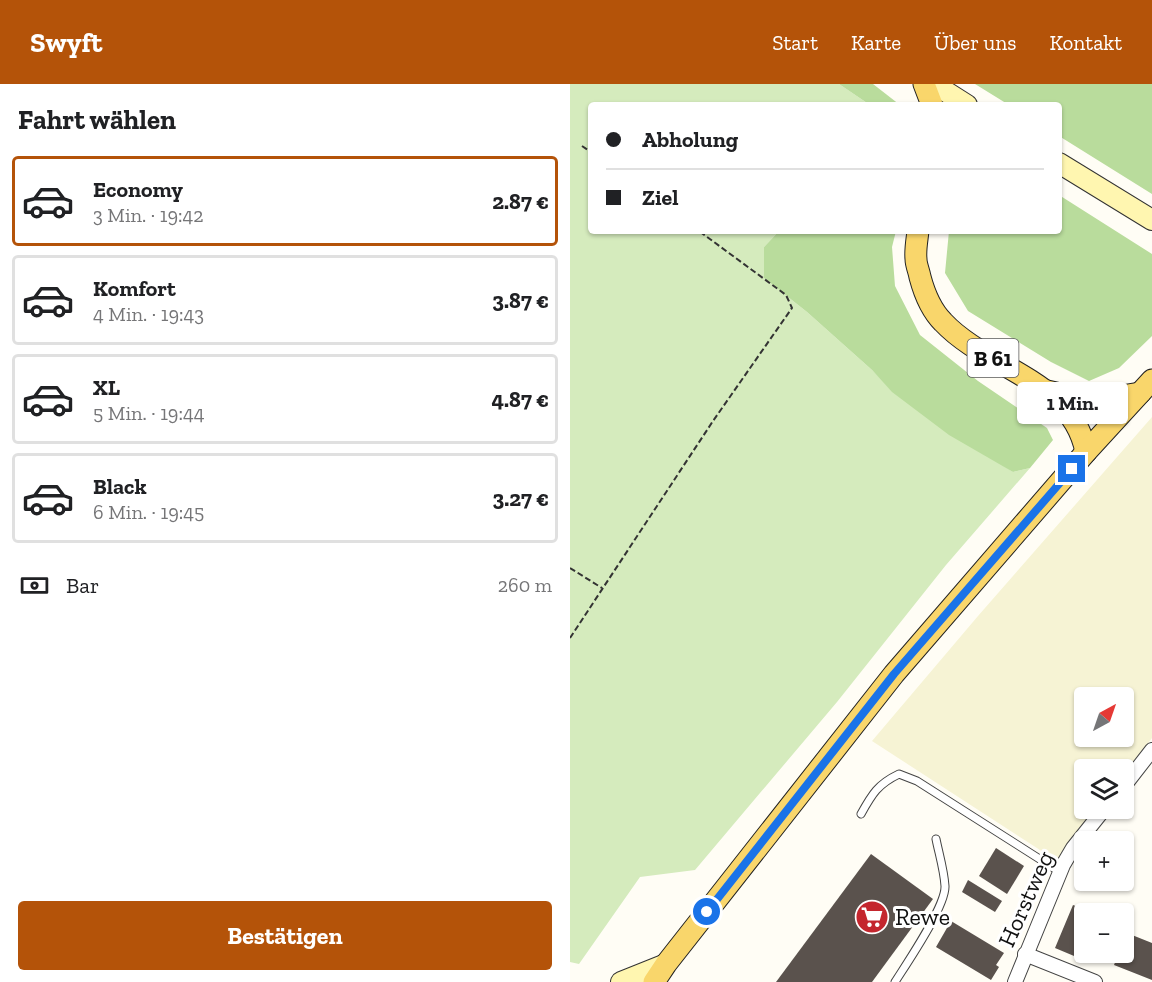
<!DOCTYPE html>
<html lang="de">
<head>
<meta charset="utf-8">
<style>
	:root { --surface:#fff; --page:#f2f2f2; --text:#202124; --muted:#757577; --line:#e0e0e0; --accent:#b45309 }
	body { margin:0; font-family:"Zilla Slab",serif; background:var(--page); color:var(--text); height:100vh; display:flex; flex-direction:column; font-size:22px; white-space:nowrap }
	* { box-sizing:border-box; margin:0 }
	p { font-size:20px; color:var(--muted) }
	.icon { flex:none; width:33px; height:33px; fill:none; stroke:currentColor; stroke-width:2; stroke-linecap:round; stroke-linejoin:round }
	.map { position:relative; flex:1; overflow:hidden }
	.sheet { display:flex; flex-direction:column; background:var(--surface); width:570px }
	.sheet>* { flex:none }
	.guide { position:absolute; left:18px; top:18px; width:474px; height:132px; border-radius:6px; box-shadow:0 2px 4px #0004; display:grid; align-content:center; height:132px; padding:0 18px; background:var(--surface) }
	.needle { width:39px; rotate:40deg }
	.tools { position:absolute; left:504px; top:603px; display:grid; gap:12px }
	.tools a { display:grid; place-items:center; width:60px; height:60px; border-radius:6px; background:var(--surface); box-shadow:0 2px 4px #0004; font-size:30px }
	.end { position:absolute; width:27px; height:27px; margin:-14px; border:8px solid #1a73e8; background:#fff; box-shadow:0 0 0 3px #fff }
	.from { border-radius:50% }
	.bubble { position:absolute; height:42px; border-radius:6px; background:var(--surface); box-shadow:0 2px 4px #0004; font-size:20px; font-weight:700; line-height:42px; text-align:center }
	.guide b { display:flex; align-items:center; gap:21px; height:57px; font-size:22px }
	.guide b+b { border-top:2px solid var(--line) }
	.guide i { width:15px; height:15px; background:var(--text) }
	ul { padding:0; list-style:none }
	li { display:flex; align-items:center; gap:18px; height:90px; margin:0 12px 9px; padding:0 6px; border:3px solid var(--line); border-radius:6px }
	li div { flex:1 }
	li b { display:block; font-size:22px }
	li em { font-style:normal; font-weight:700 }
	li.active { border-color:var(--accent) }
	li>.icon { width:54px; height:54px; stroke-width:1.5 }
	h2 { padding:0 18px; font-size:27px; line-height:72px }
	.pay { display:flex; align-items:center; gap:15px; height:66px; padding:0 18px; font-size:22px }
	.pay p { margin-inline-start:auto }
	.button { display:flex; gap:12px; margin-top:auto; padding:12px 18px }
	.button a { flex:1; height:69px; border-radius:6px; background:var(--accent); color:#fff; font-size:24px; font-weight:700; line-height:69px; text-align:center }
	header { display:flex; align-items:center; gap:36px; box-sizing:border-box; height:84px; padding:0 30px; background:var(--accent); color:#fff }
	header strong { font-size:28px }
	nav { display:flex; gap:33px; margin-inline-start:auto; font-size:21px }
	main { display:flex; flex:1; min-height:0 }
	.map>svg:first-child { display:block }
	.farmland { fill:#f6f3d4; fill-rule:evenodd }
	.green { fill:#d5ebbd }
	.forest { fill:#b9dc9c }
	.building { fill:#5a524d }
	.lines { fill:none; stroke-linecap:round; stroke-linejoin:round }
	.lane-casing { stroke:#444; stroke-width:9 }
	.street-casing { stroke:#444; stroke-width:16 }
	.secondary-casing { stroke:#333; stroke-width:22 }
	.primary-casing { stroke:#222; stroke-width:23 }
	.path { stroke:#333; stroke-width:2; stroke-dasharray:6 3; stroke-linecap:butt }
	.lane { stroke:#fff; stroke-width:7 }
	.street { stroke:#fff; stroke-width:14 }
	.secondary { stroke:#fff6b0; stroke-width:20 }
	.primary { stroke:#f9d66b; stroke-width:21 }
	.route { stroke:#1a73e8; stroke-width:8 }
	.labels { text-anchor:middle; stroke-width:6; stroke-linejoin:round; paint-order:stroke }
	.shield { fill:#fff; stroke:#585858; stroke-width:1.5 }
	.shield-label { font-size:22px; font-weight:bold; fill:#111 }
	.street-label { font-size:24px; fill:#111; stroke:#fff }
	.poi-label { font-size:24px; fill:#111; stroke:#fff; text-anchor:start }
</style>
</head>
<body>
<header>
<strong>Swyft</strong>
<nav><a>Start</a><a>Karte</a><a>Über uns</a><a>Kontakt</a></nav>
</header>
<main>
<section class="sheet">
<h2>Fahrt wählen</h2>
<ul>
<li class="active"><svg class="icon" aria-label="car" viewBox="0 0 24 24"><path d="M5 17H2v-5l4-1 3-4h7l3 4 3 1v5h-3M9 17h6M6 11h13"/><circle cx="7" cy="17" r="2"/><circle cx="17" cy="17" r="2"/></svg><div><b>Economy</b><p>3 Min. · 19:42</p></div><em>2.87 €</em></li>
<li><svg class="icon" aria-label="car" viewBox="0 0 24 24"><path d="M5 17H2v-5l4-1 3-4h7l3 4 3 1v5h-3M9 17h6M6 11h13"/><circle cx="7" cy="17" r="2"/><circle cx="17" cy="17" r="2"/></svg><div><b>Komfort</b><p>4 Min. · 19:43</p></div><em>3.87 €</em></li>
<li><svg class="icon" aria-label="car" viewBox="0 0 24 24"><path d="M5 17H2v-5l4-1 3-4h7l3 4 3 1v5h-3M9 17h6M6 11h13"/><circle cx="7" cy="17" r="2"/><circle cx="17" cy="17" r="2"/></svg><div><b>XL</b><p>5 Min. · 19:44</p></div><em>4.87 €</em></li>
<li><svg class="icon" aria-label="car" viewBox="0 0 24 24"><path d="M5 17H2v-5l4-1 3-4h7l3 4 3 1v5h-3M9 17h6M6 11h13"/><circle cx="7" cy="17" r="2"/><circle cx="17" cy="17" r="2"/></svg><div><b>Black</b><p>6 Min. · 19:45</p></div><em>3.27 €</em></li>
</ul>
<div class="pay"><svg class="icon" aria-label="cash" viewBox="0 0 24 24"><path d="M3 7h18v10H3z"/><circle cx="12" cy="12" r="2"/></svg>Bar<p>260 m</p></div>
<div class="button"><a>Bestätigen</a></div>
</section>
<div class="map">
<svg width="582" height="898" viewBox="0 0 582 898">
	<rect width="100%" height="100%" fill="#fffdf5"/>
	<path class="farmland" d="M582 333V654L554 691V686H514V724L528 725 487 777 302 657 408 532ZM514 614H554V652H514Z"/>
	<polygon class="green" points="0,0 269,0 300,21 21,21 21,147 209,147 194,163 194,194 237,228 302,286 322,307 443,388 460,384 376,481 267,618 125,786 70,793 9,880 0,878"/>
	<g class="forest">
		<polygon points="269,0 303,0 330,21 300,21"/>
		<polygon points="405,0 582,0 582,110 489,52 489,21 439,21"/>
		<polygon points="489,111 582,170 582,252 549,284 519,297 481,278 398,227 375,189 379,147 489,147"/>
		<polygon points="209,147 326,147 322,163 325,202 350,251 408,297 477,344 483,356 460,384 443,388 379,351 322,308 302,286 237,228 194,194 194,163"/>
	</g>
	<g class="building">
		<polygon points="426,764 454,782 437,810 409,792"/>
		<polygon points="301,770 363,815 302,898 206,898"/>
		<polygon points="398,796 432,817 425,828 392,808"/>
		<polygon points="503,821 524,829 514,830 514,868 519,868 516,877 485,864"/>
		<polygon points="381,837 434,869 426,881 429,883 421,896 366,863"/>
		<polygon points="557,849 582,859 582,896 544,881 549,868 554,868 554,858"/>
	</g>
	<g class="lines">
		<g class="lane-casing">
			<g id="lane">
				<path d="M291 730C302 710 308 700 329 690L347 697 490 788"/>
				<path d="M325 898C337 879 376 822 375 802 374 786 369 770 366 755"/>
			</g>
		</g>
		<g class="street-casing">
			<g id="street">
				<polyline points="554,702 582,666"/>
				<polyline points="455,870 525,898"/>
				<polyline points="445,898 493,781 503,764 535,724"/>
			</g>
		</g>
		<g class="secondary-casing">
			<g id="secondary">
				<polyline points="364,0 397,21"/>
				<polyline points="489,79 582,136"/>
				<polyline points="51,898 96,880"/>
			</g>
		</g>
		<g class="primary-casing">
			<g id="primary">
				<polyline points="354,0 362,21"/>
				<path d="M348 147C347 156 345 166 346 175 346 181 349 187 350 193 354 208 361 226 373 238 417 285 502 296 516 368"/>
				<polyline points="477,307 521,317 570,309"/>
				<polyline points="84,898 96,880 324,590 516,368 582,296"/>
			</g>
		</g>
		<g class="path">
			<polyline points="12,62 21,68"/>
			<polyline points="0,484 32,504"/>
			<polyline points="0,554 143,337 222,224 216,211 129,147"/>
		</g>
		<use href="#lane" class="lane"/>
		<use href="#street" class="street"/>
		<use href="#secondary" class="secondary"/>
		<use href="#primary" class="primary"/>
	</g>
	<g class="lines">
		<polyline class="route" points="137,828 324,590 502,385"/>
	</g>
	<defs>
		<g id="supermarket-disc" transform="scale(1.725)"><circle r="9.5" fill="#c4262e" stroke="#fff"/><path d="M-6-5.5h2.5l.6 2H6L4.5 2H-2.5L-4.4-4H-6ZM-1.5 3.2a1.3 1.3 0 1 0 .1 0ZM3 3.2a1.3 1.3 0 1 0 .1 0Z" fill="#fff"/></g>
	</defs>
	<g fill-rule="evenodd">
		<use href="#supermarket-disc" x="302" y="833"/>
	</g>
	<g class="labels">
		<rect class="shield" x="397.5" y="255" width="51" height="38" rx="4.5"/>
		<g class="shield-label">
			<text x="423" y="282">B 61</text>
		</g>
		<g class="street-label">
			<text transform="translate(456 815) rotate(-66)" y="8">Horstweg</text>
		</g>
		<g class="poi-label">
			<text x="325" y="841">Rewe</text>
		</g>
	</g>
</svg>
<div class="tools">
<a><svg class="needle" viewBox="-14 -14 28 28"><path d="M0-13l5 13h-10z" fill="#e53935"/><path d="M0 13l5-13h-10z" fill="#757577"/></svg></a>
<a><svg class="icon" aria-label="layers" viewBox="0 0 24 24"><path d="M12 4l9 5-9 5-9-5zM3 14l9 5 9-5"/></svg></a>
<a>+</a>
<a>−</a>
</div>
<i class="end from" style="left:137px;top:828px"></i>
<i class="end" style="left:502px;top:385px"></i>
<div class="bubble" style="left:447px;top:298px;width:111px">1 Min.</div>
<div class="guide">
<b><i class="from"></i>Abholung</b>
<b><i></i>Ziel</b>
</div>
</div>
</main>
</body>
</html>
